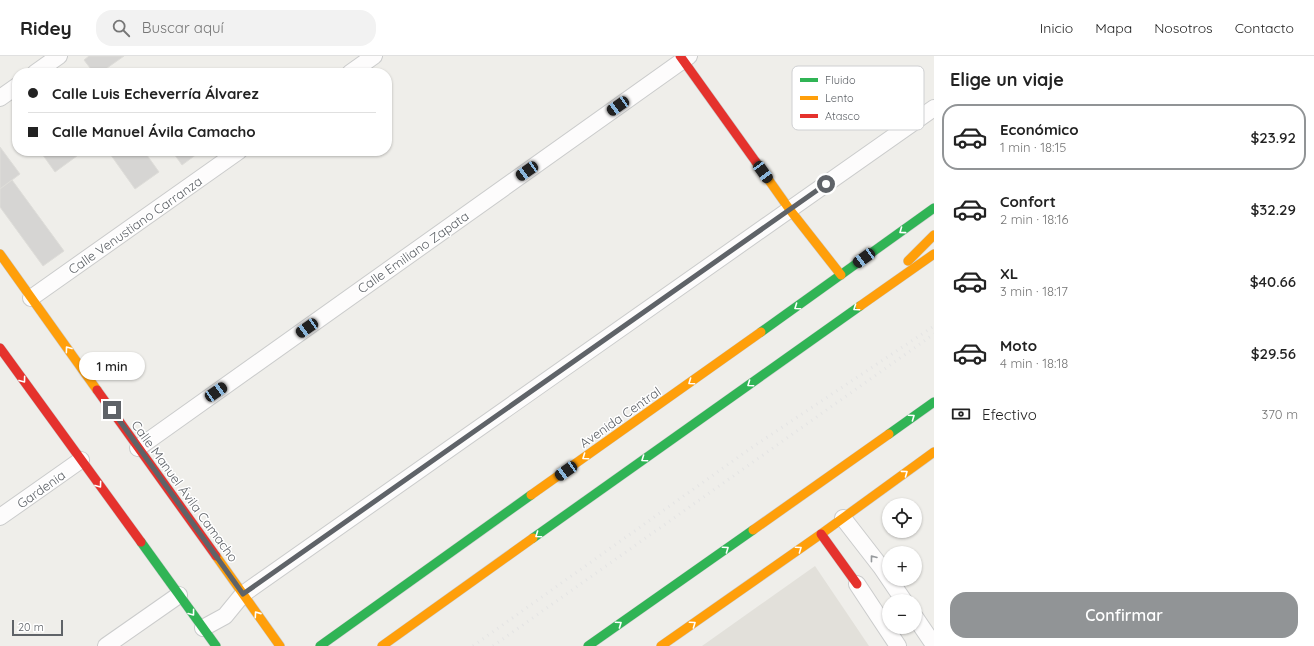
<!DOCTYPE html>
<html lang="es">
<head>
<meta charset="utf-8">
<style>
	:root { --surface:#fff; --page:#f2f2f2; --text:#222; --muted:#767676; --line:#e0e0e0; --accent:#919496 }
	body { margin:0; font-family:Quicksand,sans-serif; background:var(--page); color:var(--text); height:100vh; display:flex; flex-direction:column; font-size:15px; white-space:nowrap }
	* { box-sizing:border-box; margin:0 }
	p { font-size:13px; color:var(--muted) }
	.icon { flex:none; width:22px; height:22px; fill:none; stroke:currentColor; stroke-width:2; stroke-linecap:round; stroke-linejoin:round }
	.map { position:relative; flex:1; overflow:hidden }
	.drawer { display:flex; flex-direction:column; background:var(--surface); width:380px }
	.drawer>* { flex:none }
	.guide { position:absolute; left:12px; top:12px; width:380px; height:88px; border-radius:16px; box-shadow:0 1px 3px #0004; display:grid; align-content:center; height:88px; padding:0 16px; background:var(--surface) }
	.tools { position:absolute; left:882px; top:442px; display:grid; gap:8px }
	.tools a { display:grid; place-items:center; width:40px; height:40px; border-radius:50%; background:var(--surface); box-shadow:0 1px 3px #0004; font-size:20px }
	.scale { position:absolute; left:12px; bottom:10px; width:51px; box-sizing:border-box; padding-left:4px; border:2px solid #5f6368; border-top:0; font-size:11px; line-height:14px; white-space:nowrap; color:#5f6368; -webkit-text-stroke:3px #fff; paint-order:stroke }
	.end { position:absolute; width:18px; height:18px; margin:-9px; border:5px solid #5f6368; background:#fff; box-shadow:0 0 0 2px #fff }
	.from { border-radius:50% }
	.bubble { position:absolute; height:28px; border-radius:14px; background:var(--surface); box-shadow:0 1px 3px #0004; font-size:13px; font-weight:600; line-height:28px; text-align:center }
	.car { position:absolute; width:12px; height:24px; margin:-12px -6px; border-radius:5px; box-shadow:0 0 3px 1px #0007; background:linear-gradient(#222 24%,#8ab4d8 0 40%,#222 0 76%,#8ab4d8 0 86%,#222 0) }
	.guide b { display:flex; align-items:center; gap:14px; height:38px; font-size:15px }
	.guide b+b { border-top:1px solid var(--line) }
	.guide i { width:10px; height:10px; background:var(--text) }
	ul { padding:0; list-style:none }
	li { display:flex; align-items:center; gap:12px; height:66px; margin:0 8px 6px; padding:0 8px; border:2px solid transparent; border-radius:16px }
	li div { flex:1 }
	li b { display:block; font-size:15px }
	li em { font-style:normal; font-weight:600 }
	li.active { border-color:var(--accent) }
	li>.icon { width:36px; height:36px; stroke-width:1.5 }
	h2 { padding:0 16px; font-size:18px; line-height:48px }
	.pay { display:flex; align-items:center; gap:10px; height:44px; padding:0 16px; font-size:15px }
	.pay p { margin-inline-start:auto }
	.primary-button { display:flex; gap:8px; margin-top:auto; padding:8px 16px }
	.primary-button a { flex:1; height:46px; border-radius:16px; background:var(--accent); color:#fff; font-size:16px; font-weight:600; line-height:46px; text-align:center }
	header { display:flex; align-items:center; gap:24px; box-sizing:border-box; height:56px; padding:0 20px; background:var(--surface); border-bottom:1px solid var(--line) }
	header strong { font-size:19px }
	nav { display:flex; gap:22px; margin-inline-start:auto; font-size:14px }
	.search { width:280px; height:36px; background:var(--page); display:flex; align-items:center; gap:10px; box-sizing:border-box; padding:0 14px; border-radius:16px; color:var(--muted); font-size:15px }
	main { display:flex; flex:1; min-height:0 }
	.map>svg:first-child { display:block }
	.education { fill:#e2e0da }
	.building { fill:#d6d5d3; stroke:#deddd9 }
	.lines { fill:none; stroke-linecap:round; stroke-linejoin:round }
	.street-casing { stroke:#cbcccc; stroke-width:18 }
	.fast-casing { stroke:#cacacb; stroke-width:10 }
	.slow-casing { stroke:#cacacb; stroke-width:10 }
	.jam-casing { stroke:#cacacb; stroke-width:10 }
	.street { stroke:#fdfcfc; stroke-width:16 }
	.fast { stroke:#30b455; stroke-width:9 }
	.slow { stroke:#ff9f0a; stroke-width:9 }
	.jam { stroke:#e5322d; stroke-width:9 }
	.rail { stroke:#e4e4e4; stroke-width:3; stroke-dasharray:1 5; stroke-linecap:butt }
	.oneway { stroke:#fff }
	.oneway2 { stroke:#96999c }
	.route { stroke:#5f6368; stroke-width:5 }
	.labels { text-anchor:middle; stroke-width:3; stroke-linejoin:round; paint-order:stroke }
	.street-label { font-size:13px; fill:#5f6368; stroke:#fff }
	.key { fill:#fff; stroke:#cfd0d2; stroke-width:1 }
	.key-label { font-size:11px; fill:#5f6368 }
</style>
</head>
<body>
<header>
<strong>Ridey</strong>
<div class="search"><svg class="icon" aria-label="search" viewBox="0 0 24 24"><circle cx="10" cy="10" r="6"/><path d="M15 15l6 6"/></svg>Buscar aquí</div>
<nav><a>Inicio</a><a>Mapa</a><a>Nosotros</a><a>Contacto</a></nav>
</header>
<main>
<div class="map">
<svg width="934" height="590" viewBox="0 0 934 590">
	<rect width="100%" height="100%" fill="#efeeea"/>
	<polygon class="education" points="815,510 869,590 702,590"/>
	<g class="building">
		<polygon points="89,0 124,0 100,17 94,17 84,4"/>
		<polygon points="0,91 20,118 0,133"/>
		<polygon points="40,95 79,95 81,97 55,116"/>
		<polygon points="108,95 144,95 159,116 135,133"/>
		<polygon points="172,95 201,95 182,109"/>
		<polygon points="12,124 64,195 43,210 0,151 0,133"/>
	</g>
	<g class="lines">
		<g class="street-casing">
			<g id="street">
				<polyline points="35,17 59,0"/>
				<polyline points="350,17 374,0"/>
				<polyline points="0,42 17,30"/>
				<polyline points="31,242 239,95"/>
				<polyline points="138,392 689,0"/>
				<polyline points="0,461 81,404"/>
				<polyline points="843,462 881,511 904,545"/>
				<polyline points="857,528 898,590"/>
				<polyline points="915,561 934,589"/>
				<polyline points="203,572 225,560 243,538 934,52"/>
				<polyline points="106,590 179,539"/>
			</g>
		</g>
		<g class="fast-casing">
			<g id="fast">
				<polyline points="761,276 934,152"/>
				<polyline points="889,378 934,346"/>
				<polyline points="533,482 860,250"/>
				<polyline points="141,486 216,590"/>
				<polyline points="320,590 531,439"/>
				<polyline points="588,590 753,474"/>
			</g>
		</g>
		<g class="slow-casing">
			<g id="slow">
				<polyline points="756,106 790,154 841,219"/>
				<polyline points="0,198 97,334"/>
				<polyline points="908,205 934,179"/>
				<polyline points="860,250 934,198"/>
				<polyline points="531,439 761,276"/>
				<polyline points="753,474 889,378"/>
				<polyline points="216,500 280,590"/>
				<polyline points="382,590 533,482"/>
				<polyline points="661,590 821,478 934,396"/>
			</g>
		</g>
		<g class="jam-casing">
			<g id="jam">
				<polyline points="680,0 756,106"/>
				<polyline points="0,292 141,486"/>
				<polyline points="97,334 216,500"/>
				<polyline points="821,478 857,528"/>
			</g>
		</g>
		<use href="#street" class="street"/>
		<use href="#fast" class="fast"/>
		<use href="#slow" class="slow"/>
		<use href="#jam" class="jam"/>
		<g class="rail">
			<polyline points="473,590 754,390 934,270"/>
			<polyline points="493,590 934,278"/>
		</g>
	</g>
	<defs><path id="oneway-chevron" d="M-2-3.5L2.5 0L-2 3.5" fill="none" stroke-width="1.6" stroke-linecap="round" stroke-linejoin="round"/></defs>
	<g class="oneway">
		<use href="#oneway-chevron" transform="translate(902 175) rotate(144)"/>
		<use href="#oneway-chevron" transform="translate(797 251) rotate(145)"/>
		<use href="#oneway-chevron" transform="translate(856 252) rotate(145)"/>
		<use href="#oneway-chevron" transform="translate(68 293) rotate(-126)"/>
		<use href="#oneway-chevron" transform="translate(23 324) rotate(54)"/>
		<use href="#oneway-chevron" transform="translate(691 326) rotate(145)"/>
		<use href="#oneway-chevron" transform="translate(750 328) rotate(145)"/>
		<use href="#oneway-chevron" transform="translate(912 361) rotate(-35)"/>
		<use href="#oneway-chevron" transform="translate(585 401) rotate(145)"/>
		<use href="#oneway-chevron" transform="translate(644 403) rotate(145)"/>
		<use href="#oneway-chevron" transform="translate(905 417) rotate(-36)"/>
		<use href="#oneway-chevron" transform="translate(99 429) rotate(54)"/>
		<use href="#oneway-chevron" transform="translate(538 479) rotate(145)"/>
		<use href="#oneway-chevron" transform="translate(726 493) rotate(-35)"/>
		<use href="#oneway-chevron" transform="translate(799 493) rotate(-35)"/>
		<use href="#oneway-chevron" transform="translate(192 557) rotate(53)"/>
		<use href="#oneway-chevron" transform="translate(257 558) rotate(-125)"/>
		<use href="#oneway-chevron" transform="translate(619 568) rotate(-35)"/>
		<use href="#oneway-chevron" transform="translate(693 568) rotate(-35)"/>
	</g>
	<use class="oneway2" href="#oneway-chevron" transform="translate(873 502) rotate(-128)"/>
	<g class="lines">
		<polyline class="route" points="112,354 243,538 826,128"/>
	</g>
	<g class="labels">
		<g class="street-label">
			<text transform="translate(135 169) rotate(-35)" y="5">Calle Venustiano Carranza</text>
			<text transform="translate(413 196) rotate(-35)" y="5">Calle Emiliano Zapata</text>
			<text transform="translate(620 361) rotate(-35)" y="5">Avenida Central</text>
			<text transform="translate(41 433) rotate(-35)" y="5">Gardenia</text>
			<text transform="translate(185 435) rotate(54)" y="5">Calle Manuel Ávila Camacho</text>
		</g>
	</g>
	<rect x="792" y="10" width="132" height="64" rx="6" class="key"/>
	<rect x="800" y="22" width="18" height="4" fill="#30b455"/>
	<rect x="800" y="40" width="18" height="4" fill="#ff9f0a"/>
	<rect x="800" y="58" width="18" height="4" fill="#e5322d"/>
	<g class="key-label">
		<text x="825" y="28">Fluido</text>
		<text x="825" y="46">Lento</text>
		<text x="825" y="64">Atasco</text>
	</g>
</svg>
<div class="tools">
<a><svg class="icon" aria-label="locate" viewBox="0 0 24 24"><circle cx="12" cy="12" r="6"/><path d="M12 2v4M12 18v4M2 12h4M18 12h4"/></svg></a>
<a>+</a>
<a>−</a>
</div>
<div class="scale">20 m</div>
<i class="end from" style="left:826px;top:128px"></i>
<i class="end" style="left:112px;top:354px"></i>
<div class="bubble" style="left:79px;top:296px;width:66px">1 min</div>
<i class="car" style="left:618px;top:50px;rotate:235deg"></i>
<i class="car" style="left:527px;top:115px;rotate:235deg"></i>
<i class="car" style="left:763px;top:116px;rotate:144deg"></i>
<i class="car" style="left:864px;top:202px;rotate:234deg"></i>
<i class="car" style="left:307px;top:272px;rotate:235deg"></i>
<i class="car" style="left:216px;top:336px;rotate:55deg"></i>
<i class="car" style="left:566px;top:415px;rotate:235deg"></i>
<div class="guide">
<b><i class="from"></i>Calle Luis Echeverría Álvarez</b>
<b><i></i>Calle Manuel Ávila Camacho</b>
</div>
</div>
<section class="drawer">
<h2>Elige un viaje</h2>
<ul>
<li class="active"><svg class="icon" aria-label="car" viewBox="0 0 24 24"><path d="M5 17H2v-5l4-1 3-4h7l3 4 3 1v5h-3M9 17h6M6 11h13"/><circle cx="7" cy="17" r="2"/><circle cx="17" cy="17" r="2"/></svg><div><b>Económico</b><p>1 min · 18:15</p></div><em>$23.92</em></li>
<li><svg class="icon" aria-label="car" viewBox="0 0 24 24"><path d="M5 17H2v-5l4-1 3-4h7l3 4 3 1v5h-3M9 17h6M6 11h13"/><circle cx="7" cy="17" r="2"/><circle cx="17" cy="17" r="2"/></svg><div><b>Confort</b><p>2 min · 18:16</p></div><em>$32.29</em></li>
<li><svg class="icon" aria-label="car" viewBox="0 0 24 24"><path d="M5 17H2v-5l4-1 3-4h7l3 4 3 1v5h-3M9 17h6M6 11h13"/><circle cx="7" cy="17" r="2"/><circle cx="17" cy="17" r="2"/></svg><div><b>XL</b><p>3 min · 18:17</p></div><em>$40.66</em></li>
<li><svg class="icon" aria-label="car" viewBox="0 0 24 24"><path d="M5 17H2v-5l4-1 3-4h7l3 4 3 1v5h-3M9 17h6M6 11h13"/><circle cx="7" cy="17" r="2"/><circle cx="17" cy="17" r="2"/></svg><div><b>Moto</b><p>4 min · 18:18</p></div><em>$29.56</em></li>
</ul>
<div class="pay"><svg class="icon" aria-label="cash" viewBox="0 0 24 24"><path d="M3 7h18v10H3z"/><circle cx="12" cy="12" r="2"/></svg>Efectivo<p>370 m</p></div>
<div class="primary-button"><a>Confirmar</a></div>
</section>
</main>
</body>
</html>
